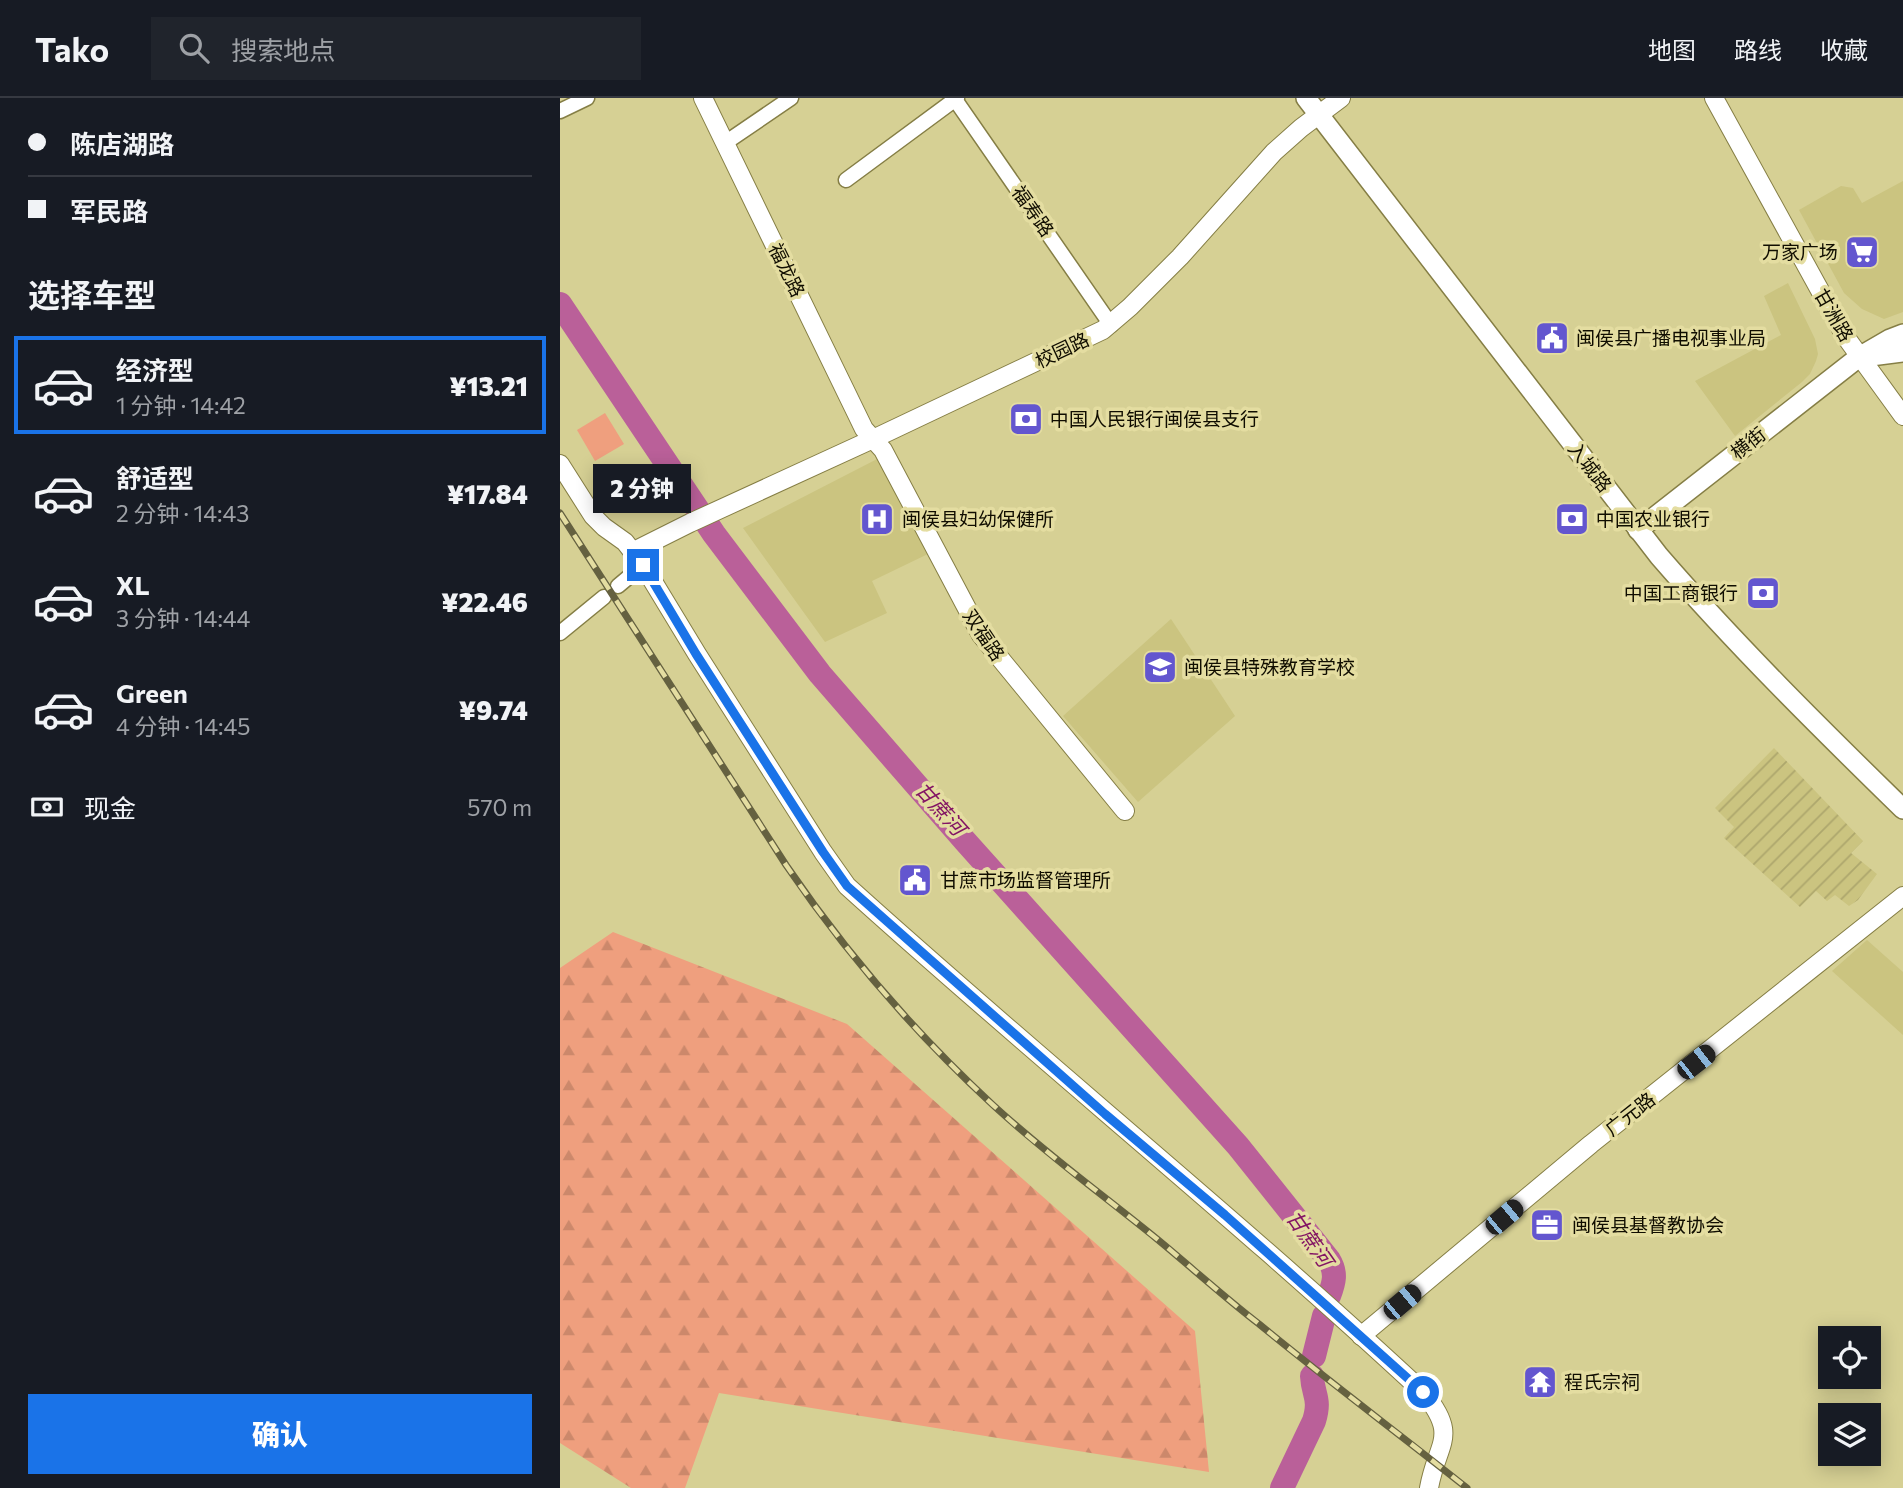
<!DOCTYPE html>
<html lang="zh">
<head>
<meta charset="utf-8">
<style>
	:root { --surface:#171b24; --page:#20242c; --text:#f1f3f6; --muted:#9ea1a6; --line:#363941; --accent:#1a73e8 }
	body { margin:0; font-family:Commissioner,"Noto Sans SC",sans-serif; background:var(--page); color:var(--text); height:100vh; display:flex; flex-direction:column; font-size:26px; white-space:nowrap }
	* { box-sizing:border-box; margin:0 }
	p { font-size:23px; color:var(--muted) }
	.icon { flex:none; width:38px; height:38px; fill:none; stroke:currentColor; stroke-width:2; stroke-linecap:round; stroke-linejoin:round }
	.map { position:relative; flex:1; overflow:hidden }
	.drawer { display:flex; flex-direction:column; background:var(--surface); width:560px }
	.drawer>* { flex:none }
	.banner { display:grid; align-content:center; height:154px; padding:0 28px; background:var(--surface) }
	.fabs { position:absolute; left:1258px; top:1228px; display:grid; gap:14px }
	.fabs a { display:grid; place-items:center; width:63px; height:63px; border-radius:0px; background:var(--surface); box-shadow:0 4px 18px #0003; font-size:35px }
	.end { position:absolute; width:32px; height:32px; margin:-16px; border:9px solid #1a73e8; background:#fff; box-shadow:0 0 0 4px #fff }
	.from { border-radius:50% }
	.bubble { position:absolute; height:49px; border-radius:0px; background:var(--surface); box-shadow:0 4px 18px #0003; font-size:23px; font-weight:800; line-height:49px; text-align:center }
	.car { position:absolute; width:21px; height:42px; margin:-21px -10px; border-radius:9px; box-shadow:0 0 5px 2px #0007; background:linear-gradient(#222 24%,#8ab4d8 0 40%,#222 0 76%,#8ab4d8 0 86%,#222 0) }
	.banner b { display:flex; align-items:center; gap:24px; height:66px; font-size:26px }
	.banner b+b { border-top:2px solid var(--line) }
	.banner i { width:18px; height:18px; background:var(--text) }
	ul { padding:0; list-style:none }
	li { display:flex; align-items:center; gap:21px; height:98px; margin:0 14px 10px; padding:0 14px; border:4px solid transparent; border-radius:0px }
	li div { flex:1 }
	li b { display:block; font-size:26px }
	li em { font-style:normal; font-weight:800 }
	li.active { border-color:var(--accent) }
	li>.icon { width:63px; height:63px; stroke-width:1.5 }
	h2 { padding:0 28px; font-size:32px; line-height:84px }
	.pay { display:flex; align-items:center; gap:18px; height:77px; padding:0 28px; font-size:26px }
	.pay p { margin-inline-start:auto }
	.action { display:flex; gap:14px; margin-top:auto; padding:14px 28px }
	.action a { flex:1; height:80px; border-radius:0px; background:var(--accent); color:#fff; font-size:28px; font-weight:800; line-height:80px; text-align:center }
	header { display:flex; align-items:center; gap:42px; box-sizing:border-box; height:98px; padding:0 35px; background:var(--surface); border-bottom:2px solid var(--line) }
	header strong { font-size:33px }
	nav { display:flex; gap:38px; margin-inline-start:auto; font-size:24px }
	.search { width:490px; height:63px; background:var(--page); display:flex; align-items:center; gap:18px; box-sizing:border-box; padding:0 24px; border-radius:0px; color:var(--muted); font-size:26px }
	main { display:flex; flex:1; min-height:0 }
	.map>svg:first-child { display:block }
	.built { fill:#cbc480 }
	.industrial { fill:url(#industrial-furrows) }
	.grass { fill:#ef9f7e }
	.forest { fill:url(#forest-firs) }
	.lines { fill:none; stroke-linecap:round; stroke-linejoin:round }
	.river { stroke:#ba6099; stroke-width:24 }
	.minor-casing { stroke:#857e45; stroke-width:17 }
	.tertiary-casing { stroke:#857e45; stroke-width:20 }
	.secondary-casing { stroke:#857e45; stroke-width:22 }
	.minor { stroke:#fff; stroke-width:14 }
	.tertiary { stroke:#fff; stroke-width:18 }
	.secondary { stroke:#fff; stroke-width:19 }
	.rail-casing { stroke:#656140; stroke-width:7 }
	.rail { stroke:#e4dda1; stroke-width:4.5; stroke-dasharray:13; stroke-linecap:butt }
	.route { stroke:#1a73e8; stroke-width:9 }
	.labels { text-anchor:middle; stroke-width:7; stroke-linejoin:round; paint-order:stroke }
	.street-label { font-size:19px; fill:#100d00; stroke:#e4dda1 }
	.poi-label { font-size:19px; fill:#100d00; stroke:#e4dda1; text-anchor:start }
	.water-label { font-size:21px; font-style:italic; fill:#831464; stroke:#e4dda1 }
</style>
</head>
<body>
<header>
<strong>Tako</strong>
<div class="search"><svg class="icon" aria-label="search" viewBox="0 0 24 24"><circle cx="10" cy="10" r="6"/><path d="M15 15l6 6"/></svg>搜索地点</div>
<nav><a>地图</a><a>路线</a><a>收藏</a></nav>
</header>
<main>
<section class="drawer">
<div class="banner">
<b><i class="from"></i>陈店湖路</b>
<b><i></i>军民路</b>
</div>
<h2>选择车型</h2>
<ul>
<li class="active"><svg class="icon" aria-label="car" viewBox="0 0 24 24"><path d="M5 17H2v-5l4-1 3-4h7l3 4 3 1v5h-3M9 17h6M6 11h13"/><circle cx="7" cy="17" r="2"/><circle cx="17" cy="17" r="2"/></svg><div><b>经济型</b><p>1 分钟 · 14:42</p></div><em>¥13.21</em></li>
<li><svg class="icon" aria-label="car" viewBox="0 0 24 24"><path d="M5 17H2v-5l4-1 3-4h7l3 4 3 1v5h-3M9 17h6M6 11h13"/><circle cx="7" cy="17" r="2"/><circle cx="17" cy="17" r="2"/></svg><div><b>舒适型</b><p>2 分钟 · 14:43</p></div><em>¥17.84</em></li>
<li><svg class="icon" aria-label="car" viewBox="0 0 24 24"><path d="M5 17H2v-5l4-1 3-4h7l3 4 3 1v5h-3M9 17h6M6 11h13"/><circle cx="7" cy="17" r="2"/><circle cx="17" cy="17" r="2"/></svg><div><b>XL</b><p>3 分钟 · 14:44</p></div><em>¥22.46</em></li>
<li><svg class="icon" aria-label="car" viewBox="0 0 24 24"><path d="M5 17H2v-5l4-1 3-4h7l3 4 3 1v5h-3M9 17h6M6 11h13"/><circle cx="7" cy="17" r="2"/><circle cx="17" cy="17" r="2"/></svg><div><b>Green</b><p>4 分钟 · 14:45</p></div><em>¥9.74</em></li>
</ul>
<div class="pay"><svg class="icon" aria-label="cash" viewBox="0 0 24 24"><path d="M3 7h18v10H3z"/><circle cx="12" cy="12" r="2"/></svg>现金<p>570 m</p></div>
<div class="action"><a>确认</a></div>
</section>
<div class="map">
<svg width="1343" height="1390" viewBox="0 0 1343 1390">
	<defs>
		<pattern id="industrial-furrows" width="10" height="10" patternUnits="userSpaceOnUse" patternTransform="scale(1.75)"><rect width="10" height="10" fill="#cbc480"/><path d="M-1 1l2-2M0 10L10 0M9 11l2-2" fill="none" stroke="#ada76d"/></pattern>
		<pattern id="forest-firs" width="22" height="20" patternUnits="userSpaceOnUse" patternTransform="scale(1.75)"><rect width="22" height="20" fill="#ef9f7e"/><path d="M5 1l3.5 6h-7zM16 11l3.5 6h-7z" fill="#cc886b"/></pattern>
	</defs>
	<rect width="100%" height="100%" fill="#d6d094"/>
	<g class="built">
		<polygon points="1343,83 1343,214 1324,221 1302,211 1284,195 1239,112 1281,88 1293,90 1302,105"/>
		<polygon points="1228,185 1255,241 1258,256 1256,263 1250,276 1242,284 1175,338 1135,283 1221,237 1204,198"/>
		<polygon points="321,359 370,455 312,483 327,515 265,544 183,430"/>
		<polygon points="611,521 675,618 578,704 503,618"/>
		<polygon points="1307,842 1343,874 1343,937 1272,873"/>
	</g>
	<polygon class="industrial" points="1214,650 1303,743 1291,755 1317,776 1298,802 1289,808 1275,797 1267,803 1256,793 1240,809 1164,740 1174,729 1155,710"/>
	<polygon class="grass" points="45,315 64,346 35,363 17,332"/>
	<polygon class="forest" points="53,834 287,926 635,1233 649,1374 159,1295 125,1390 71,1390 0,1345 0,870"/>
	<g class="lines">
		<g class="river">
			<path d="M0 206 154 436 260 576 405 743 678 1048 769 1162C777 1175 774 1185 769 1198"/>
			<polyline points="754,1258 764,1218"/>
			<path d="M722 1390 754 1323C761 1300 753 1298 752 1278"/>
		</g>
		<g class="minor-casing">
			<g id="minor">
				<polyline points="394,0 551,227"/>
				<polyline points="0,13 27,0"/>
				<polyline points="165,45 231,0"/>
				<polyline points="286,82 397,0"/>
				<polyline points="58,488 83,467"/>
				<polyline points="0,535 44,499"/>
			</g>
		</g>
		<g class="tertiary-casing">
			<g id="tertiary">
				<polyline points="143,0 304,331 323,352 421,537 565,713"/>
				<polyline points="1154,0 1285,238 1343,318"/>
				<path d="M0 366 33 418 44 429 65 444 83 467 137 556 263 754 287 788C477 960 676 1120 863 1294 900 1339 877 1344 869 1390"/>
				<polyline points="74,453 130,425 313,341 543,232 570,209 620,159 714,54 741,30 781,0"/>
				<polyline points="801,1238 1031,1046 1343,798"/>
			</g>
		</g>
		<g class="secondary-casing">
			<g id="secondary">
				<path d="M746 0 1099 458C1176 547 1259 629 1343 711"/>
				<polyline points="1303,259 1343,254"/>
				<polyline points="1078,432 1299,259 1330,241 1343,236"/>
			</g>
		</g>
		<use href="#minor" class="minor"/>
		<use href="#tertiary" class="tertiary"/>
		<use href="#secondary" class="secondary"/>
		<g class="rail-casing">
			<path id="rail" d="M0 415 226 767C286 855 355 935 433 1007 485 1055 543 1097 597 1141 631 1169 664 1199 699 1226 767 1282 838 1335 907 1390"/>
		</g>
		<use href="#rail" class="rail"/>
	</g>
	<g class="lines">
		<polyline class="route" points="83,467 136,556 263,754 287,788 545,1016 665,1117 863,1294"/>
	</g>
	<defs>
		<g id="supermarket-square" transform="scale(1.75)"><rect x="-9" y="-9" width="18" height="18" rx="4" fill="#6356cf" stroke="#e4dda1"/><path d="M-6-5.5h2.5l.6 2H6L4.5 2H-2.5L-4.4-4H-6ZM-1.5 3.2a1.3 1.3 0 1 0 .1 0ZM3 3.2a1.3 1.3 0 1 0 .1 0Z" fill="#fff"/></g>
		<g id="civic-square" transform="scale(1.75)"><rect x="-9" y="-9" width="18" height="18" rx="4" fill="#6356cf" stroke="#e4dda1"/><path d="M-.6-6.5H3V-4.5H.6V-3L4-1V1h2V6H-6V1h2V-1L-.6-3ZM-1.2 2.5V6h2.4V2.5Z" fill="#fff"/></g>
		<g id="bank-square" transform="scale(1.75)"><rect x="-9" y="-9" width="18" height="18" rx="4" fill="#6356cf" stroke="#e4dda1"/><path d="M-6-4H6V4H-6ZM0-2.3a2.3 2.3 0 1 0 0 4.6a2.3 2.3 0 1 0 0-4.6Z" fill="#fff"/></g>
		<g id="hospital-square" transform="scale(1.75)"><rect x="-9" y="-9" width="18" height="18" rx="4" fill="#6356cf" stroke="#e4dda1"/><path d="M-5-5h3v3.5h4V-5h3V5h-3V1.5h-4V5h-3Z" fill="#fff"/></g>
		<g id="school-square" transform="scale(1.75)"><rect x="-9" y="-9" width="18" height="18" rx="4" fill="#6356cf" stroke="#e4dda1"/><path d="M0-5L7-2L0 1L-7-2ZM-4 1L0 2.5L4 1V4Q0 6-4 4Z" fill="#fff"/></g>
		<g id="office-square" transform="scale(1.75)"><rect x="-9" y="-9" width="18" height="18" rx="4" fill="#6356cf" stroke="#e4dda1"/><path d="M-6-3h4V-5.5h4V-3h4V5H-6ZM-1-4.5V-3h2v-1.5ZM-6 0V1H6V0Z" fill="#fff"/></g>
		<g id="temple-square" transform="scale(1.75)"><rect x="-9" y="-9" width="18" height="18" rx="4" fill="#6356cf" stroke="#e4dda1"/><path d="M0-6L5-2H3V0L6.5 2.5H4V6H1.5V3h-3V6H-4V2.5H-6.5L-3 0V-2H-5Z" fill="#fff"/></g>
	</defs>
	<g fill-rule="evenodd">
		<use href="#supermarket-square" x="1302" y="154"/>
		<use href="#civic-square" x="992" y="240"/>
		<use href="#bank-square" x="466" y="321"/>
		<use href="#hospital-square" x="317" y="421"/>
		<use href="#bank-square" x="1012" y="421"/>
		<use href="#bank-square" x="1203" y="495"/>
		<use href="#school-square" x="600" y="569"/>
		<use href="#civic-square" x="355" y="782"/>
		<use href="#office-square" x="987" y="1127"/>
		<use href="#temple-square" x="980" y="1284"/>
	</g>
	<g class="labels">
		<g class="street-label">
			<text transform="translate(473 113) rotate(55)" y="7">福寿路</text>
			<text transform="translate(227 172) rotate(64)" y="7">福龙路</text>
			<text transform="translate(1274 217) rotate(60)" y="7">甘洲路</text>
			<text transform="translate(502 252) rotate(-25)" y="7">校园路</text>
			<text transform="translate(1188 345) rotate(-38)" y="7">横街</text>
			<text transform="translate(1030 369) rotate(52)" y="7">入城路</text>
			<text transform="translate(424 537) rotate(56)" y="7">双福路</text>
			<text transform="translate(1070 1016) rotate(-38)" y="7">广元路</text>
		</g>
		<g class="poi-label">
			<text x="1278" y="161" text-anchor="end">万家广场</text>
			<text x="1016" y="247">闽侯县广播电视事业局</text>
			<text x="490" y="328">中国人民银行闽侯县支行</text>
			<text x="342" y="428">闽侯县妇幼保健所</text>
			<text x="1036" y="428">中国农业银行</text>
			<text x="1178" y="502" text-anchor="end">中国工商银行</text>
			<text x="624" y="576">闽侯县特殊教育学校</text>
			<text x="380" y="789">甘蔗市场监督管理所</text>
			<text x="1012" y="1134">闽侯县基督教协会</text>
			<text x="1004" y="1291">程氏宗祠</text>
		</g>
		<g class="water-label">
			<text transform="translate(380 711) rotate(48)" y="7">甘蔗河</text>
			<text transform="translate(749 1141) rotate(55)" y="7">甘蔗河</text>
		</g>
	</g>
</svg>
<div class="fabs">
<a><svg class="icon" aria-label="locate" viewBox="0 0 24 24"><circle cx="12" cy="12" r="6"/><path d="M12 2v4M12 18v4M2 12h4M18 12h4"/></svg></a>
<a><svg class="icon" aria-label="layers" viewBox="0 0 24 24"><path d="M12 4l9 5-9 5-9-5zM3 14l9 5 9-5"/></svg></a>
</div>
<i class="end from" style="left:863px;top:1294px"></i>
<i class="end" style="left:83px;top:467px"></i>
<div class="bubble" style="left:33px;top:366px;width:98px">2 分钟</div>
<i class="car" style="left:1136px;top:964px;rotate:52deg"></i>
<i class="car" style="left:944px;top:1119px;rotate:50deg"></i>
<i class="car" style="left:842px;top:1204px;rotate:50deg"></i>
</div>
</main>
</body>
</html>
